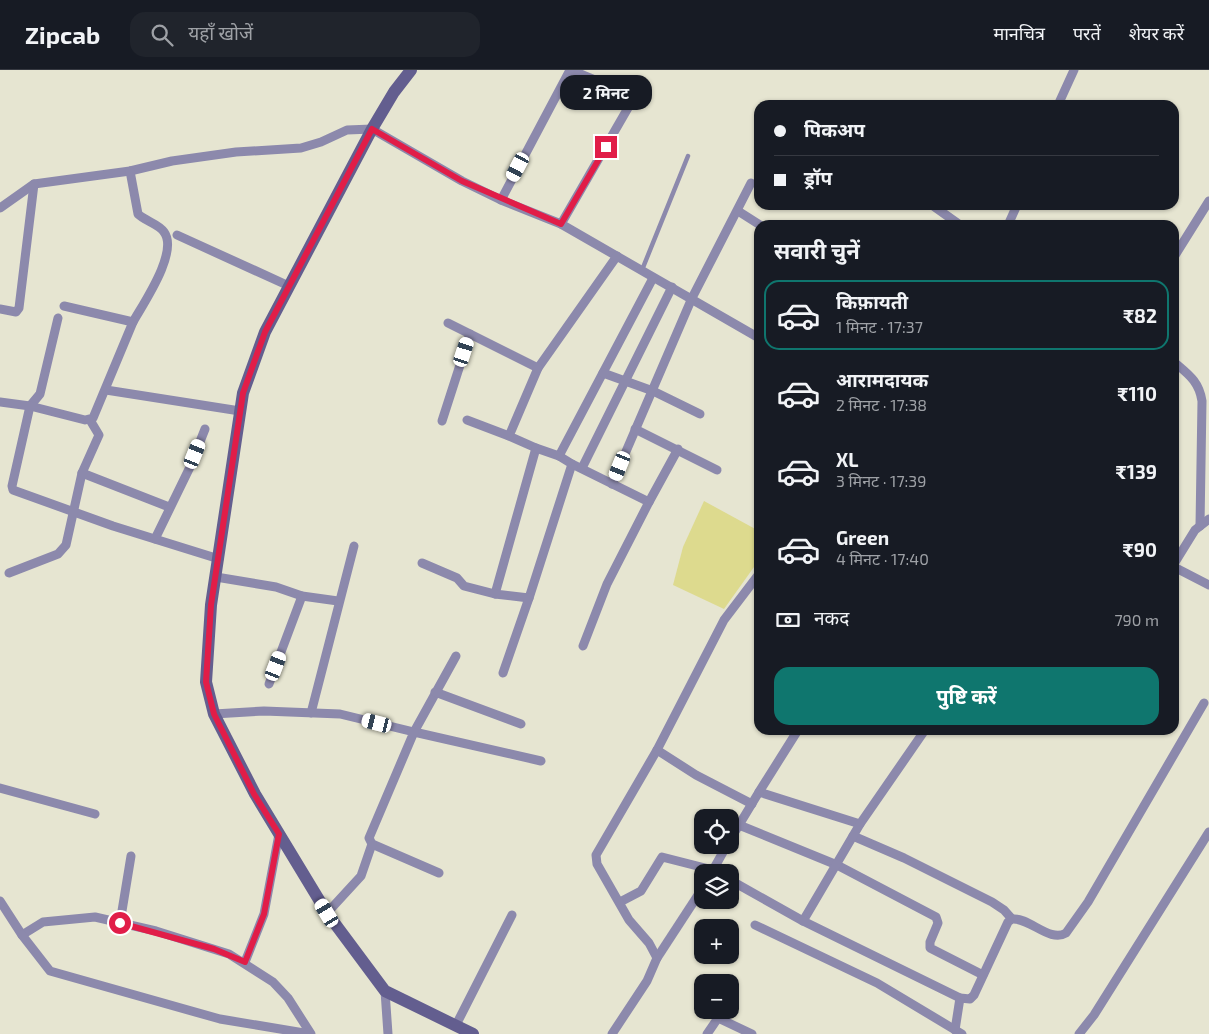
<!DOCTYPE html>
<html lang="hi">
<head>
<meta charset="utf-8">
<style>
	:root { --surface:#171b24; --page:#20242c; --text:#f1f3f6; --muted:#9ea1a6; --line:#363941; --accent:#0f766e }
	body { margin:0; font-family:"Exo 2","Noto Sans Devanagari",sans-serif; background:var(--page); color:var(--text); height:100vh; display:flex; flex-direction:column; font-size:19px; white-space:nowrap }
	* { box-sizing:border-box; margin:0 }
	p { font-size:16px; color:var(--muted) }
	.icon { flex:none; width:28px; height:28px; fill:none; stroke:currentColor; stroke-width:2; stroke-linecap:round; stroke-linejoin:round }
	.map { position:relative; flex:1; overflow:hidden }
	.drawer { position:absolute; left:754px; top:150px; width:425px; height:515px; display:flex; flex-direction:column; background:var(--surface); border-radius:15px; box-shadow:0 1px 4px #0004 }
	.drawer>* { flex:none }
	.hud { position:absolute; left:754px; top:30px; width:425px; height:110px; border-radius:15px; box-shadow:0 1px 4px #0004; display:grid; align-content:center; height:110px; padding:0 20px; background:var(--surface) }
	.controls { position:absolute; left:694px; top:739px; display:grid; gap:10px }
	.controls a { display:grid; place-items:center; width:45px; height:45px; border-radius:10px; background:var(--surface); box-shadow:0 1px 4px #0004; font-size:25px }
	.end { position:absolute; width:22px; height:22px; margin:-11px; border:6px solid #e11d48; background:#fff; box-shadow:0 0 0 2px #fff }
	.from { border-radius:50% }
	.bubble { position:absolute; height:35px; border-radius:15px; background:var(--surface); box-shadow:0 1px 4px #0004; font-size:16px; font-weight:700; line-height:35px; text-align:center }
	.car { position:absolute; width:15px; height:30px; margin:-15px -8px; border-radius:6px; box-shadow:0 0 4px 1px #0007; background:linear-gradient(#fff 24%,#345 0 40%,#fff 0 76%,#345 0 86%,#fff 0) }
	.hud b { display:flex; align-items:center; gap:18px; height:48px; font-size:19px }
	.hud b+b { border-top:1px solid var(--line) }
	.hud i { width:12px; height:12px; background:var(--text) }
	ul { padding:0; list-style:none }
	li { display:flex; align-items:center; gap:15px; height:70px; margin:0 10px 8px; padding:0 10px; border:2px solid transparent; border-radius:15px }
	li div { flex:1 }
	li b { display:block; font-size:19px }
	li em { font-style:normal; font-weight:700 }
	li.current { border-color:var(--accent) }
	li>.icon { width:45px; height:45px; stroke-width:1.5 }
	h2 { padding:0 20px; font-size:22px; line-height:60px }
	.pay { display:flex; align-items:center; gap:12px; height:55px; padding:0 20px; font-size:19px }
	.pay p { margin-inline-start:auto }
	.button { display:flex; gap:10px; margin-top:auto; padding:10px 20px }
	.button a { flex:1; height:58px; border-radius:15px; background:var(--accent); color:#fff; font-size:20px; font-weight:700; line-height:58px; text-align:center }
	header { display:flex; align-items:center; gap:30px; box-sizing:border-box; height:70px; padding:0 25px; background:var(--surface); border-bottom:1px solid var(--line) }
	header strong { font-size:24px }
	nav { display:flex; gap:28px; margin-inline-start:auto; font-size:18px }
	.search { width:350px; height:45px; background:var(--page); display:flex; align-items:center; gap:12px; box-sizing:border-box; padding:0 18px; border-radius:15px; color:var(--muted); font-size:19px }
	.map>svg:first-child { display:block }
	.garden { fill:#ddda8e }
	.lines { fill:none; stroke-linecap:round; stroke-linejoin:round }
	.lane { stroke:#8c89ac; stroke-width:4.5 }
	.street { stroke:#8c89ac; stroke-width:9 }
	.secondary { stroke:#635e8f; stroke-width:12 }
	.route { stroke:#e11d48; stroke-width:6 }
</style>
</head>
<body>
<header>
<strong>Zipcab</strong>
<div class="search"><svg class="icon" aria-label="search" viewBox="0 0 24 24"><circle cx="10" cy="10" r="6"/><path d="M15 15l6 6"/></svg>यहाँ खोजें</div>
<nav><a>मानचित्र</a><a>परतें</a><a>शेयर करें</a></nav>
</header>
<div class="map">
<svg width="1209" height="964" viewBox="0 0 1209 964">
	<rect width="100%" height="100%" fill="#e6e5d1"/>
	<polygon class="garden" points="704,431 759,461 759,490 724,539 673,515 683,477"/>
	<g class="lines">
		<polyline class="lane" points="642,200 688,86"/>
		<g class="street">
			<polyline points="571,0 626,23 632,31 561,154 759,268"/>
			<polyline points="1058,35 1074,0"/>
			<polyline points="932,135 960,155"/>
			<polyline points="0,138 34,114 130,101 172,91 236,82 301,78 321,72 347,60 372,59 462,111 501,130"/>
			<polyline points="738,141 760,155"/>
			<polyline points="561,154 501,130 570,0"/>
			<polyline points="1008,155 1017,135"/>
			<polyline points="177,165 289,216"/>
			<polyline points="617,186 538,298 509,366 536,378 495,524 529,528 572,394 559,386 653,208"/>
			<polyline points="1174,187 1209,131"/>
			<path d="M64 236 133 252C143 234 179 182 164 162 159 154 145 151 138 144L130 101"/>
			<polyline points="0,239 16,242 19,238 34,114"/>
			<polyline points="58,248 40,324 30,336 12,416 13,420 113,456 219,489"/>
			<polyline points="448,253 538,298"/>
			<path d="M1174 292C1188 304 1199 311 1202 331L1200 456"/>
			<polyline points="603,303 653,321 700,344"/>
			<polyline points="106,320 240,341"/>
			<polyline points="0,332 30,336 85,350 93,348 133,252"/>
			<polyline points="467,350 509,366"/>
			<polyline points="442,351 470,264"/>
			<polyline points="635,359 717,400"/>
			<polyline points="536,378 559,386"/>
			<polyline points="572,394 649,432 607,514 583,576"/>
			<polyline points="582,398 672,217"/>
			<polyline points="82,403 169,437"/>
			<polyline points="612,414 692,228 751,113"/>
			<polyline points="649,432 678,379"/>
			<polyline points="155,469 190,397 205,359"/>
			<polyline points="422,493 457,508 464,516 495,524"/>
			<polyline points="1174,494 1195,460 1209,449"/>
			<polyline points="1174,497 1209,515"/>
			<polyline points="9,503 58,484 66,475 82,403 99,365 90,350"/>
			<polyline points="216,507 276,517 302,526 338,531"/>
			<polyline points="456,586 414,662 541,691"/>
			<polyline points="503,603 529,528"/>
			<polyline points="269,614 302,526"/>
			<polyline points="435,622 521,654"/>
			<polyline points="311,643 354,476"/>
			<polyline points="214,644 264,641 340,644 414,662 369,768 372,774 439,803"/>
			<polyline points="798,660 759,722 860,754"/>
			<polyline points="657,680 696,705 752,734"/>
			<polyline points="0,718 95,744"/>
			<polyline points="759,722 739,755 837,795 936,847 938,853 930,872 930,878 983,905"/>
			<polyline points="853,766 904,788 992,832 1004,840 1012,849"/>
			<polyline points="730,770 739,755"/>
			<polyline points="730,810 803,851 860,754 925,660"/>
			<polyline points="0,831 22,865 43,852 95,847 156,861 229,884 273,912 288,928 311,964"/>
			<polyline points="620,832 641,821 662,787 713,800 727,775"/>
			<polyline points="327,843 361,806 372,774"/>
			<path d="M803 851 960 928 970 929 974 925 1008 852 1012 849C1029 847 1050 873 1066 863L1088 832 1204 633"/>
			<polyline points="120,853 131,786"/>
			<polyline points="755,855 877,913 962,964"/>
			<polyline points="22,865 50,901 220,949 310,964"/>
			<polyline points="657,888 702,819"/>
			<polyline points="245,892 264,844 279,764"/>
			<polyline points="385,921 388,964"/>
			<polyline points="456,955 512,845"/>
			<polyline points="955,960 960,928"/>
			<polyline points="612,964 647,911 657,888 649,873 629,850 597,794 596,785 657,680 724,550 759,504"/>
			<polyline points="707,964 718,948 752,964"/>
			<polyline points="1079,964 1094,945 1209,762"/>
		</g>
		<polyline class="secondary" points="411,0 394,22 372,59 265,262 243,323 211,535 206,612 214,644 255,724 327,843 385,921 473,964"/>
	</g>
	<g class="lines">
		<polyline class="route" points="120,853 214,879 245,892 264,844 279,764 254,724 214,644 206,612 211,535 243,323 265,262 372,59 462,111 561,154 606,77"/>
	</g>
</svg>
<div class="controls">
<a><svg class="icon" aria-label="locate" viewBox="0 0 24 24"><circle cx="12" cy="12" r="6"/><path d="M12 2v4M12 18v4M2 12h4M18 12h4"/></svg></a>
<a><svg class="icon" aria-label="layers" viewBox="0 0 24 24"><path d="M12 4l9 5-9 5-9-5zM3 14l9 5 9-5"/></svg></a>
<a>+</a>
<a>−</a>
</div>
<i class="end from" style="left:120px;top:853px"></i>
<i class="end" style="left:606px;top:77px"></i>
<div class="bubble" style="left:560px;top:5px;width:92px">2 मिनट</div>
<i class="car" style="left:518px;top:97px;rotate:208deg"></i>
<i class="car" style="left:464px;top:282px;rotate:18deg"></i>
<i class="car" style="left:195px;top:384px;rotate:22deg"></i>
<i class="car" style="left:620px;top:396px;rotate:202deg"></i>
<i class="car" style="left:276px;top:596px;rotate:21deg"></i>
<i class="car" style="left:377px;top:653px;rotate:284deg"></i>
<i class="car" style="left:327px;top:843px;rotate:329deg"></i>
<div class="hud">
<b><i class="from"></i>पिकअप</b>
<b><i></i>ड्रॉप</b>
</div>
<section class="drawer">
<h2>सवारी चुनें</h2>
<ul>
<li class="current"><svg class="icon" aria-label="car" viewBox="0 0 24 24"><path d="M5 17H2v-5l4-1 3-4h7l3 4 3 1v5h-3M9 17h6M6 11h13"/><circle cx="7" cy="17" r="2"/><circle cx="17" cy="17" r="2"/></svg><div><b>किफ़ायती</b><p>1 मिनट · 17:37</p></div><em>₹82</em></li>
<li><svg class="icon" aria-label="car" viewBox="0 0 24 24"><path d="M5 17H2v-5l4-1 3-4h7l3 4 3 1v5h-3M9 17h6M6 11h13"/><circle cx="7" cy="17" r="2"/><circle cx="17" cy="17" r="2"/></svg><div><b>आरामदायक</b><p>2 मिनट · 17:38</p></div><em>₹110</em></li>
<li><svg class="icon" aria-label="car" viewBox="0 0 24 24"><path d="M5 17H2v-5l4-1 3-4h7l3 4 3 1v5h-3M9 17h6M6 11h13"/><circle cx="7" cy="17" r="2"/><circle cx="17" cy="17" r="2"/></svg><div><b>XL</b><p>3 मिनट · 17:39</p></div><em>₹139</em></li>
<li><svg class="icon" aria-label="car" viewBox="0 0 24 24"><path d="M5 17H2v-5l4-1 3-4h7l3 4 3 1v5h-3M9 17h6M6 11h13"/><circle cx="7" cy="17" r="2"/><circle cx="17" cy="17" r="2"/></svg><div><b>Green</b><p>4 मिनट · 17:40</p></div><em>₹90</em></li>
</ul>
<div class="pay"><svg class="icon" aria-label="cash" viewBox="0 0 24 24"><path d="M3 7h18v10H3z"/><circle cx="12" cy="12" r="2"/></svg>नकद<p>790 m</p></div>
<div class="button"><a>पुष्टि करें</a></div>
</section>
</div>
</body>
</html>
